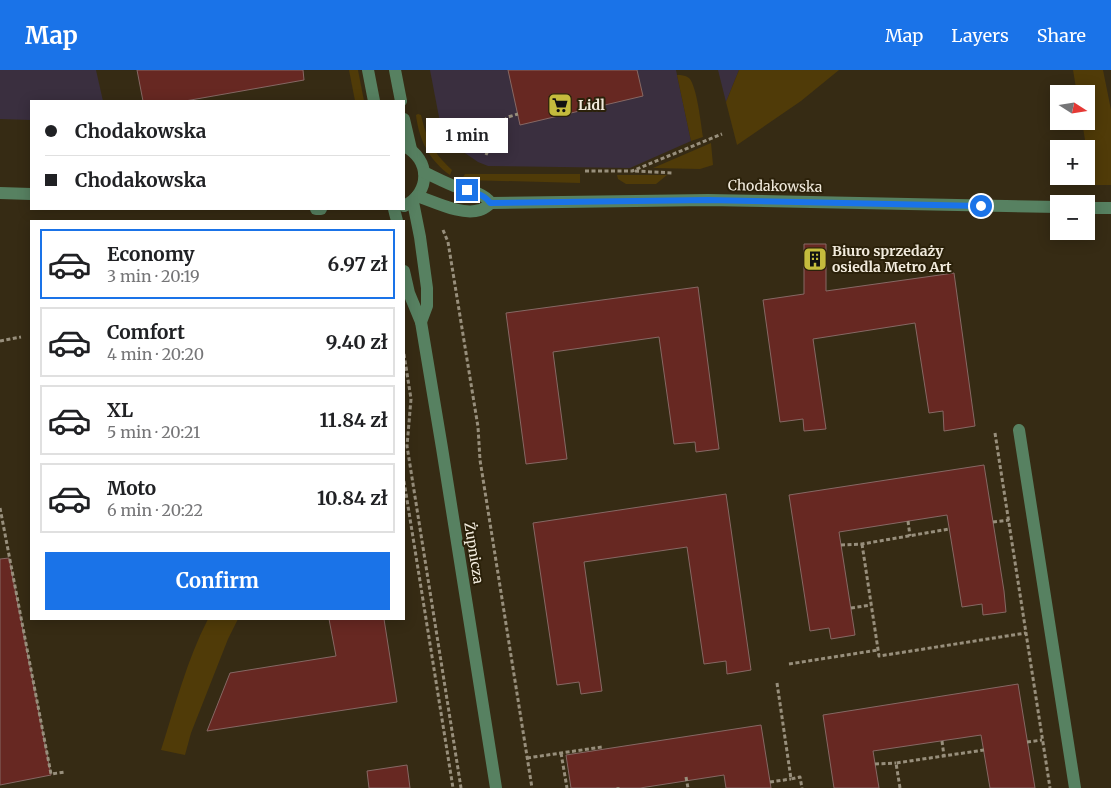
<!DOCTYPE html>
<html lang="en">
<head>
<meta charset="utf-8">
<style>
	:root { --surface:#fff; --page:#f6f6f6; --text:#202124; --muted:#757577; --line:#e0e0e0; --accent:#1a73e8 }
	body { margin:0; font-family:Merriweather,serif; background:var(--page); color:var(--text); height:100vh; display:flex; flex-direction:column; font-size:19px; white-space:nowrap }
	* { box-sizing:border-box; margin:0 }
	p { font-size:16px; color:var(--muted) }
	.icon { flex:none; width:28px; height:28px; fill:none; stroke:currentColor; stroke-width:2; stroke-linecap:round; stroke-linejoin:round }
	.map { position:relative; flex:1; overflow:hidden }
	.side { position:absolute; left:30px; top:150px; width:375px; height:400px; display:flex; flex-direction:column; background:var(--surface); border-radius:0px; box-shadow:0 2px 12px #0003 }
	.side>* { flex:none }
	.banner { position:absolute; left:30px; top:30px; width:375px; height:110px; border-radius:0px; box-shadow:0 2px 12px #0003; display:grid; align-content:center; height:110px; padding:0 15px; background:var(--surface) }
	.needle { width:32px; rotate:102deg }
	.fabs { position:absolute; left:1050px; top:15px; display:grid; gap:10px }
	.fabs a { display:grid; place-items:center; width:45px; height:45px; border-radius:0px; background:var(--surface); box-shadow:0 2px 12px #0003; font-size:25px }
	.end { position:absolute; width:22px; height:22px; margin:-11px; border:6px solid #1a73e8; background:#fff; box-shadow:0 0 0 2px #fff }
	.from { border-radius:50% }
	.bubble { position:absolute; height:35px; border-radius:0px; background:var(--surface); box-shadow:0 2px 12px #0003; font-size:16px; font-weight:700; line-height:35px; text-align:center }
	.banner b { display:flex; align-items:center; gap:18px; height:48px; font-size:19px }
	.banner b+b { border-top:1px solid var(--line) }
	.banner i { width:12px; height:12px; background:var(--text) }
	ul { padding:9px 0 0; list-style:none }
	li { display:flex; align-items:center; gap:15px; height:70px; margin:0 10px 8px; padding:0 5px; border:2px solid var(--line); border-radius:0px }
	li div { flex:1 }
	li b { display:block; font-size:19px }
	li em { font-style:normal; font-weight:700 }
	li.selected { border-color:var(--accent) }
	li>.icon { width:45px; height:45px; stroke-width:1.5 }
	.cta { display:flex; gap:10px; margin-top:auto; padding:10px 15px }
	.cta a { flex:1; height:58px; border-radius:0px; background:var(--accent); color:#fff; font-size:20px; font-weight:700; line-height:58px; text-align:center }
	header { display:flex; align-items:center; gap:30px; box-sizing:border-box; height:70px; padding:0 25px; background:var(--accent); color:#fff }
	header strong { font-size:24px }
	nav { display:flex; gap:28px; margin-inline-start:auto; font-size:18px }
	.map>svg:first-child { display:block }
	.commercial { fill:#3a2f3f }
	.green { fill:#503b08 }
	.building { fill:#672822; stroke:#866864 }
	.lines { fill:none; stroke-linecap:round; stroke-linejoin:round }
	.path { stroke:#988f7c; stroke-width:3; stroke-dasharray:4 2.5; stroke-linecap:butt }
	.minor { stroke:#578161; stroke-width:12 }
	.route { stroke:#1a73e8; stroke-width:6 }
	.labels { text-anchor:middle; stroke-width:4; stroke-linejoin:round; paint-order:stroke }
	.poi-label { font-size:14px; font-weight:bold; fill:#f2ebdd; stroke:#2b210a; text-anchor:start }
	.street-label { font-size:14px; fill:#f2ebdd; stroke:#2b210a }
</style>
</head>
<body>
<header>
<strong>Map</strong>
<nav><a>Map</a><a>Layers</a><a>Share</a></nav>
</header>
<div class="map">
<svg width="1111" height="718" viewBox="0 0 1111 718">
	<rect width="100%" height="100%" fill="#362b14"/>
	<g class="commercial">
		<polygon points="0,0 96,0 103,31 31,31 31,50 0,49"/>
		<polygon points="430,0 676,0 691,71 630,98 488,96 478,92 443,68"/>
		<polygon points="718,0 739,0 726,32"/>
	</g>
	<g class="green">
		<polygon points="349,0 358,0 364,31 355,31"/>
		<polygon points="739,0 839,0 801,31 737,75 726,32"/>
		<polygon points="1073,0 1103,0 1111,40 1111,115 1092,115 1082,51 1086,51 1086,24 1077,24"/>
		<path d="M677 5C681 5 685 5 689 8 697 16 701 55 703 67L691 71Z"/>
		<path d="M418 44 421 45C427 71 433 82 452 100L450 105C429 90 419 70 416 45Z"/>
		<polygon points="711,73 713,95 700,99 653,98"/>
		<polygon points="465,104 580,104 580,113 466,110 462,109"/>
		<polygon points="617,105 667,105 656,114 626,114 618,109"/>
		<path d="M208 549H238L228 569 191 663 185 685 161 680C175 636 187 590 208 549Z"/>
	</g>
	<g class="building">
		<polygon points="137,0 303,0 304,10 185,31 143,31"/>
		<polygon points="508,0 637,0 643,26 520,55"/>
		<polygon points="804,174 826,174 826,221 954,203 975,356 944,361 943,341 929,343 915,253 813,269 826,359 804,361 803,349 780,352 763,230 804,224"/>
		<polygon points="698,217 719,379 696,382 695,372 674,374 659,267 553,282 567,389 526,394 506,243"/>
		<polygon points="984,395 1004,521 1006,542 983,545 982,534 962,537 947,445 839,462 855,565 831,569 829,558 810,561 789,425"/>
		<polygon points="726,424 751,600 727,604 726,591 704,594 687,477 584,492 602,621 581,624 579,612 557,615 533,453"/>
		<polygon points="9,488 51,705 0,715 0,489"/>
		<polygon points="329,549 384,549 397,632 207,661 230,603 336,586"/>
		<polygon points="1018,614 1035,718 990,718 981,665 873,681 879,718 834,718 823,645"/>
		<polygon points="761,655 771,718 726,718 724,705 640,718 571,718 566,685"/>
		<polygon points="407,695 410,718 369,718 367,701"/>
	</g>
	<g class="lines">
		<g class="path">
			<polyline points="486,85 500,54 508,47 518,44"/>
			<polyline points="585,101 632,101 722,64"/>
			<polyline points="635,101 673,103"/>
			<polyline points="443,160 448,172 478,357 480,390 532,718"/>
			<polyline points="0,271 21,267"/>
			<polyline points="404,284 411,329 407,376 461,718"/>
			<polyline points="995,363 1050,718"/>
			<polyline points="404,411 453,718"/>
			<polyline points="0,438 51,704 65,702"/>
			<polyline points="908,451 910,466"/>
			<polyline points="993,452 1009,450"/>
			<polyline points="862,474 879,586 1026,563"/>
			<polyline points="841,475 862,474 949,459"/>
			<polyline points="851,538 871,535"/>
			<polyline points="789,594 878,580"/>
			<polyline points="777,613 791,709 800,707 802,718"/>
			<polyline points="942,671 944,686"/>
			<polyline points="1027,672 1042,670"/>
			<polyline points="561,683 567,718"/>
			<polyline points="527,688 602,677"/>
			<polyline points="875,694 896,693"/>
			<polyline points="686,707 688,718"/>
			<polyline points="770,712 791,709"/>
			<polyline points="618,717 618,718"/>
			<polyline points="900,718 896,693 984,680"/>
		</g>
		<g class="minor">
			<polyline points="368,0 374,31"/>
			<polyline points="395,0 401,31"/>
			<polyline points="404,49 411,79"/>
			<path d="M404 76C431 89 431 123 404 136"/>
			<path d="M424 102C434 107 444 112 454 116 467 120 483 122 491 133"/>
			<polyline points="0,123 31,124"/>
			<path d="M417 126C435 132 462 146 480 140 484 139 487 136 491 133L708 130 1059 137"/>
			<polyline points="413,132 420,167 427,218 427,236 421,252"/>
			<polyline points="1086,138 1111,138"/>
			<polyline points="316,139 321,139"/>
			<polyline points="394,139 397,151"/>
			<polyline points="404,201 409,223 421,252 442,378 496,718"/>
			<polyline points="1019,360 1075,718"/>
		</g>
	</g>
	<g class="lines">
		<path class="route" d="M467 120C476 123 485 125 490 133L708 130 981 136"/>
	</g>
	<defs>
		<g id="supermarket-square" transform="scale(1.25)"><rect x="-9" y="-9" width="18" height="18" rx="4" fill="#c5bc3d" stroke="#2b210a"/><path d="M-6-5.5h2.5l.6 2H6L4.5 2H-2.5L-4.4-4H-6ZM-1.5 3.2a1.3 1.3 0 1 0 .1 0ZM3 3.2a1.3 1.3 0 1 0 .1 0Z" fill="#111"/></g>
		<g id="building-square" transform="scale(1.25)"><rect x="-9" y="-9" width="18" height="18" rx="4" fill="#c5bc3d" stroke="#2b210a"/><path d="M-4-6H4V6H1V3H-1V6H-4ZM-2.5-4.3h1.7v1.8h-1.7ZM.8-4.3h1.7v1.8H.8ZM-2.5-1h1.7V.8h-1.7ZM.8-1h1.7V.8H.8Z" fill="#111"/></g>
	</defs>
	<g fill-rule="evenodd">
		<use href="#supermarket-square" x="560" y="35"/>
		<use href="#building-square" x="815" y="189"/>
	</g>
	<g class="labels">
		<g class="poi-label">
			<text x="578" y="40">Lidl</text>
			<text x="832" y="186">Biuro sprzedaży<tspan x="832" dy="16">osiedla Metro Art</tspan></text>
		</g>
		<g class="street-label">
			<text transform="translate(775 116) rotate(1)" y="5">Chodakowska</text>
			<text transform="translate(474 483) rotate(81)" y="5">Żupnicza</text>
		</g>
	</g>
</svg>
<div class="fabs">
<a><svg class="needle" viewBox="-14 -14 28 28"><path d="M0-13l5 13h-10z" fill="#e53935"/><path d="M0 13l5-13h-10z" fill="#757577"/></svg></a>
<a>+</a>
<a>−</a>
</div>
<i class="end from" style="left:981px;top:136px"></i>
<i class="end" style="left:467px;top:120px"></i>
<div class="bubble" style="left:426px;top:48px;width:82px">1 min</div>
<div class="banner">
<b><i class="from"></i>Chodakowska</b>
<b><i></i>Chodakowska</b>
</div>
<section class="side">
<ul>
<li class="selected"><svg class="icon" aria-label="car" viewBox="0 0 24 24"><path d="M5 17H2v-5l4-1 3-4h7l3 4 3 1v5h-3M9 17h6M6 11h13"/><circle cx="7" cy="17" r="2"/><circle cx="17" cy="17" r="2"/></svg><div><b>Economy</b><p>3 min · 20:19</p></div><em>6.97 zł</em></li>
<li><svg class="icon" aria-label="car" viewBox="0 0 24 24"><path d="M5 17H2v-5l4-1 3-4h7l3 4 3 1v5h-3M9 17h6M6 11h13"/><circle cx="7" cy="17" r="2"/><circle cx="17" cy="17" r="2"/></svg><div><b>Comfort</b><p>4 min · 20:20</p></div><em>9.40 zł</em></li>
<li><svg class="icon" aria-label="car" viewBox="0 0 24 24"><path d="M5 17H2v-5l4-1 3-4h7l3 4 3 1v5h-3M9 17h6M6 11h13"/><circle cx="7" cy="17" r="2"/><circle cx="17" cy="17" r="2"/></svg><div><b>XL</b><p>5 min · 20:21</p></div><em>11.84 zł</em></li>
<li><svg class="icon" aria-label="car" viewBox="0 0 24 24"><path d="M5 17H2v-5l4-1 3-4h7l3 4 3 1v5h-3M9 17h6M6 11h13"/><circle cx="7" cy="17" r="2"/><circle cx="17" cy="17" r="2"/></svg><div><b>Moto</b><p>6 min · 20:22</p></div><em>10.84 zł</em></li>
</ul>
<div class="cta"><a>Confirm</a></div>
</section>
</div>
</body>
</html>
